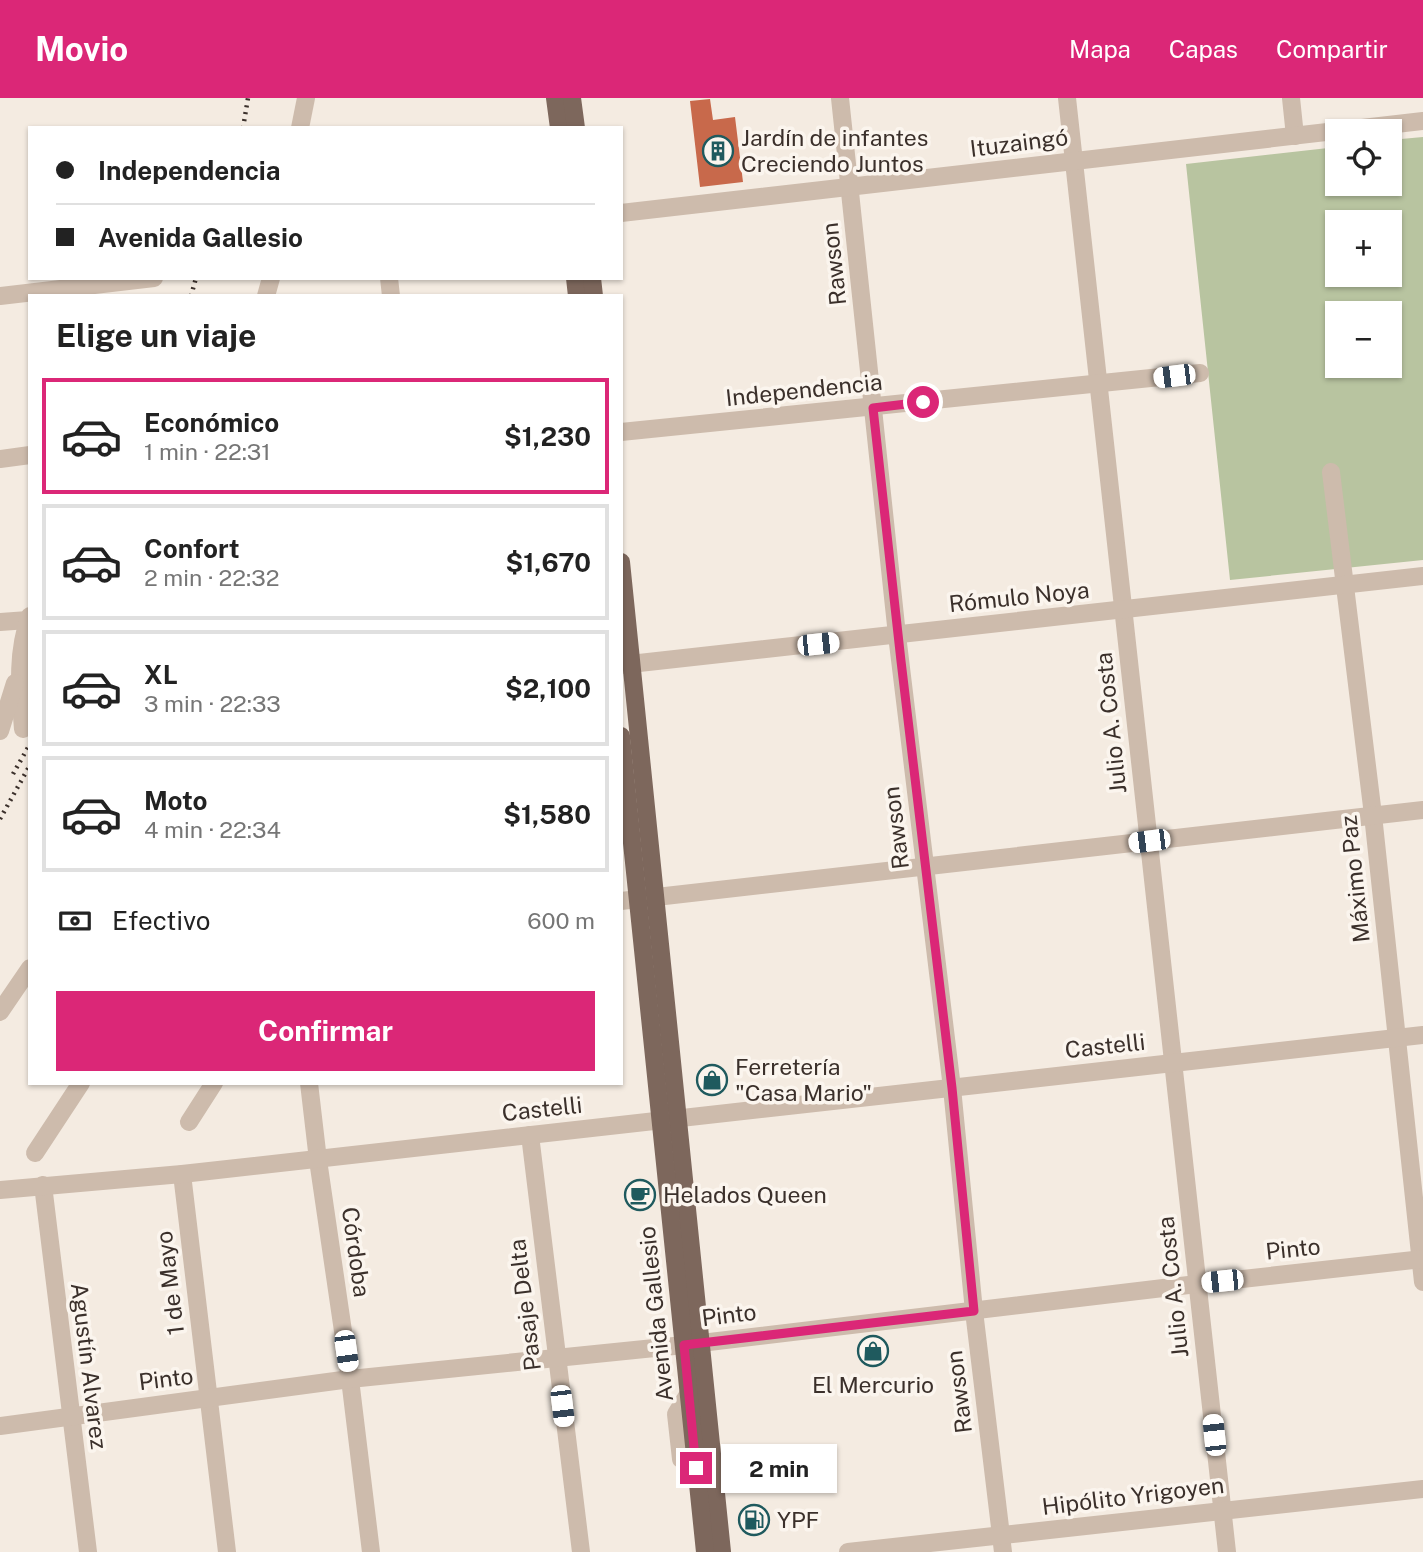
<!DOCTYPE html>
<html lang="es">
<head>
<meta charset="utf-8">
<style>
	:root { --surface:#fff; --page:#f6f6f6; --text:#222; --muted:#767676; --line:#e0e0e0; --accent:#db2777 }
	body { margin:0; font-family:"Public Sans",sans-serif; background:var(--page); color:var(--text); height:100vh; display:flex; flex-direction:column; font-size:26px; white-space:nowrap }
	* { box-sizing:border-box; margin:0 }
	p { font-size:23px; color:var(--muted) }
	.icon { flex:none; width:38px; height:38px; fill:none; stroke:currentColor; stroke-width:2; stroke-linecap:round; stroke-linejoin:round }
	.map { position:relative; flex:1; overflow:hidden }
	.side { position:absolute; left:28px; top:196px; width:595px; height:791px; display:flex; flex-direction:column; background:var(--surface); border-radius:0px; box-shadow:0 2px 5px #0004 }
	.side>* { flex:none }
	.banner { position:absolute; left:28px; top:28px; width:595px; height:154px; border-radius:0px; box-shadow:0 2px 5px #0004; display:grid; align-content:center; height:154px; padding:0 28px; background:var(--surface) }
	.tools { position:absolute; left:1325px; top:21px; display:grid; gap:14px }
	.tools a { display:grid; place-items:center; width:77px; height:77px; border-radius:0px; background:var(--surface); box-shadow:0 2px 5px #0004; font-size:35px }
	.end { position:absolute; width:32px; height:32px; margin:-16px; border:9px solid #db2777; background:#fff; box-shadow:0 0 0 4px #fff }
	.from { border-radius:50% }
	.bubble { position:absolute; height:49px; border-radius:0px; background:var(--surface); box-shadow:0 2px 5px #0004; font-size:23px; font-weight:700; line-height:49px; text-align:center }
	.car { position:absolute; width:21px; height:42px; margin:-21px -10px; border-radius:9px; box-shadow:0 0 5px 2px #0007; background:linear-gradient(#fff 24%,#345 0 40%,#fff 0 76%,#345 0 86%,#fff 0) }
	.banner b { display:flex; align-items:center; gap:24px; height:66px; font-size:26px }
	.banner b+b { border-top:2px solid var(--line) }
	.banner i { width:18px; height:18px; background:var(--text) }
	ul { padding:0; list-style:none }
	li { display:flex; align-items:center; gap:21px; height:116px; margin:0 14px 10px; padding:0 14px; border:4px solid var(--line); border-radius:0px }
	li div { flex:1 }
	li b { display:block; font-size:26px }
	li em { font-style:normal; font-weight:700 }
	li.active { border-color:var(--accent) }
	li>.icon { width:63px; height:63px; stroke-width:1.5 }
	h2 { padding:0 28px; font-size:32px; line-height:84px }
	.pay { display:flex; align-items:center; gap:18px; height:77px; padding:0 28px; font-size:26px }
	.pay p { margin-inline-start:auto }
	.action { display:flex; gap:14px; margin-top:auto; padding:14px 28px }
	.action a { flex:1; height:80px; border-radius:0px; background:var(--accent); color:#fff; font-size:28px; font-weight:700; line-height:80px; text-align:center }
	header { display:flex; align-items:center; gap:42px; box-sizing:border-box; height:98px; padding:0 35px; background:var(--accent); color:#fff }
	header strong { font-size:33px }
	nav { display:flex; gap:38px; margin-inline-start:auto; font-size:24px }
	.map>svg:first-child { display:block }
	.green { fill:#b8c4a0; fill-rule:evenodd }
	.building { fill:#c8694b }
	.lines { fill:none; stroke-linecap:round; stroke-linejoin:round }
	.minor { stroke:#cdbbac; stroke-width:18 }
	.major { stroke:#7d675c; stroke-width:18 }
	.rail { stroke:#3b302b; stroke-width:4.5; stroke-dasharray:2 5; stroke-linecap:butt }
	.route { stroke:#db2777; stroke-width:9 }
	.labels { text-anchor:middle; stroke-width:7; stroke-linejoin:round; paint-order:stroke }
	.poi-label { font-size:23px; fill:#3b302b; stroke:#fbf5ee; text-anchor:start }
	.street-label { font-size:23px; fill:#3b302b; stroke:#fbf5ee }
</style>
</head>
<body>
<header>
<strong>Movio</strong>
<nav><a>Mapa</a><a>Capas</a><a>Compartir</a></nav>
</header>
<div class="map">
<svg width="1423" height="1454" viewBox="0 0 1423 1454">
	<rect width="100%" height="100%" fill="#f4ebe1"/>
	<path class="green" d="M1423 39V462L1230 482 1186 66 1337 49V86H1390V42ZM1337 124H1390V177H1337ZM1337 215H1390V268H1337Z"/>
	<polygon class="building" points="710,1 713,22 735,19 743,84 700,89 690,3"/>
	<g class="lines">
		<g class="minor">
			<polyline points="840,0 897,537 952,990 974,1213 1003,1454"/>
			<polyline points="1067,0 1227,1454"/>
			<polyline points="1291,0 1295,38"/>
			<polyline points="300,30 306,0"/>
			<polyline points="621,115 1423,23"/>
			<polyline points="389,180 391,198"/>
			<polyline points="0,198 154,180"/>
			<polyline points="266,198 271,180"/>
			<polyline points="621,334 1200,275"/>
			<polyline points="0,361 30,357"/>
			<polyline points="1331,374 1373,717 1423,1184"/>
			<polyline points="0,524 28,522"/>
			<polyline points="621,567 1423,478"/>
			<path d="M23 631C20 593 16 555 30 518"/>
			<polyline points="0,633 15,585"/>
			<polyline points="621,803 1423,712"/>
			<polyline points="0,914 30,870"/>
			<polyline points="309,985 318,1062 350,1281 371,1454"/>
			<polyline points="189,1024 214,985"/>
			<polyline points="530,1037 581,1454"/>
			<polyline points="35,1055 81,985"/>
			<polyline points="182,1076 227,1454"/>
			<polyline points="43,1087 88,1454"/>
			<polyline points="0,1092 182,1076 1423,937"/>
			<polyline points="689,1295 676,1316 681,1361 696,1370"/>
			<polyline points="0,1328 350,1281 684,1247 1197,1186 1423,1161"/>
			<polyline points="848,1454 1423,1391"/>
		</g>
		<g class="major">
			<polyline points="555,0 559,30"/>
			<polyline points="572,0 576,30"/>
			<polyline points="575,180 577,198"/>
			<polyline points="592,180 594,198"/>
			<polyline points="621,464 722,1454"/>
			<polyline points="621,638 705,1454"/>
		</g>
		<g class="rail">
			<polyline points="243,30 248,0"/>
			<polyline points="191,198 196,180"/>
			<polyline points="13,676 30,646"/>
			<polyline points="0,721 30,667"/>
		</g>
	</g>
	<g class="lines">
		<polyline class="route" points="696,1370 684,1247 974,1213 952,990 901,563 873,310 923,304"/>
	</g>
	<defs>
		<g id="building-ring" transform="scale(1.575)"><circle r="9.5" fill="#fbf5ee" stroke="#1f5a5e" stroke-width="1.5"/><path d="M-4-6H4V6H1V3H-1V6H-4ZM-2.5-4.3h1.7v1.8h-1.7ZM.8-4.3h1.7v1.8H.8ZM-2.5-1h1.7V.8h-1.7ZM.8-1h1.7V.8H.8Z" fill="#1f5a5e"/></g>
		<g id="shop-ring" transform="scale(1.575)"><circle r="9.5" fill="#fbf5ee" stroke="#1f5a5e" stroke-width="1.5"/><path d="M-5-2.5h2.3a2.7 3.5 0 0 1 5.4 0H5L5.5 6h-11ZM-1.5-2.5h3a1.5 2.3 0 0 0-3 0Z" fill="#1f5a5e"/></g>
		<g id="cafe-ring" transform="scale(1.575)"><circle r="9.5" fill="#fbf5ee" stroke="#1f5a5e" stroke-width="1.5"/><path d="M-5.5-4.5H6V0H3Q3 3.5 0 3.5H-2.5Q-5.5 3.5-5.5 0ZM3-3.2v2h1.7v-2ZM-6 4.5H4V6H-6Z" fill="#1f5a5e"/></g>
		<g id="fuel-ring" transform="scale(1.575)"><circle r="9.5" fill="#fbf5ee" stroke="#1f5a5e" stroke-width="1.5"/><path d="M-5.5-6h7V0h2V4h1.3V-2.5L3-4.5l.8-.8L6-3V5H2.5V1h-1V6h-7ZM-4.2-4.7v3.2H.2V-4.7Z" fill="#1f5a5e"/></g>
	</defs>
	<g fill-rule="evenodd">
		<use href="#building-ring" x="718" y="53"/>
		<use href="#shop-ring" x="712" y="982"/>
		<use href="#cafe-ring" x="640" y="1097"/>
		<use href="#shop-ring" x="873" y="1253"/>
		<use href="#fuel-ring" x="754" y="1422"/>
	</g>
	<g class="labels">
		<g class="poi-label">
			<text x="741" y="48">Jardín de infantes<tspan x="741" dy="26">Creciendo Juntos</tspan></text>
			<text x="735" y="977">Ferretería<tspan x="735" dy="26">"Casa Mario"</tspan></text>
			<text x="663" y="1105">Helados Queen</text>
			<text x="873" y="1295" text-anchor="middle">El Mercurio</text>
			<text x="777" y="1430">YPF</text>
		</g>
		<g class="street-label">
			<text transform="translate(1019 45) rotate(-7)" y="8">Ituzaingó</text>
			<text transform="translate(834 166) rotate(-96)" y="8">Rawson</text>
			<text transform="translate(804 292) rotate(-6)" y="8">Independencia</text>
			<text transform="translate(1019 499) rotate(-6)" y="8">Rómulo Noya</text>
			<text transform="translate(1111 625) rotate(-96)" y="8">Julio A. Costa</text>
			<text transform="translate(896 730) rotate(-97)" y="8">Rawson</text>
			<text transform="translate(1355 781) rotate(-96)" y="8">Máximo Paz</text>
			<text transform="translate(1105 948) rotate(-6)" y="8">Castelli</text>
			<text transform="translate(542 1011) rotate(-6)" y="8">Castelli</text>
			<text transform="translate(1293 1151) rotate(-6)" y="8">Pinto</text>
			<text transform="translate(356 1154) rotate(82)" y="8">Córdoba</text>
			<text transform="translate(170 1185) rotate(-97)" y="8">1 de Mayo</text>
			<text transform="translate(1173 1189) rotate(-96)" y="8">Julio A. Costa</text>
			<text transform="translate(525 1207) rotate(-97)" y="8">Pasaje Delta</text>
			<text transform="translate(656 1216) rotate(-96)" y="8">Avenida Gallesio</text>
			<text transform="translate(729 1217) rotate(-7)" y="8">Pinto</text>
			<text transform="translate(89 1268) rotate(83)" y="8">Agustín Alvarez</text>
			<text transform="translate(166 1281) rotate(-7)" y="8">Pinto</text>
			<text transform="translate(959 1294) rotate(-97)" y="8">Rawson</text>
			<text transform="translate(1133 1398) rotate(-7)" y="8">Hipólito Yrigoyen</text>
		</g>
	</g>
</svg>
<div class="tools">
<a><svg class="icon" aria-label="locate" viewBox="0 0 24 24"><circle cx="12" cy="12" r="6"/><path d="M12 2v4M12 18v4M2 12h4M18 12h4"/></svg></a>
<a>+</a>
<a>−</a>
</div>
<i class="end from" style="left:923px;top:304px"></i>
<i class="end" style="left:696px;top:1370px"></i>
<div class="bubble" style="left:721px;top:1346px;width:116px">2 min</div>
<i class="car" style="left:1174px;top:278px;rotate:263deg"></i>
<i class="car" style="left:818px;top:546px;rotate:84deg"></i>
<i class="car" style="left:1149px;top:743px;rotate:263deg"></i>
<i class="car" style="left:1222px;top:1183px;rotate:264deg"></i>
<i class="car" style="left:346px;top:1253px;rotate:172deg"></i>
<i class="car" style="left:562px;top:1308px;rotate:173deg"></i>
<i class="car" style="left:1214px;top:1337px;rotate:354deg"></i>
<div class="banner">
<b><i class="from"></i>Independencia</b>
<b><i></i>Avenida Gallesio</b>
</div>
<section class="side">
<h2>Elige un viaje</h2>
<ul>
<li class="active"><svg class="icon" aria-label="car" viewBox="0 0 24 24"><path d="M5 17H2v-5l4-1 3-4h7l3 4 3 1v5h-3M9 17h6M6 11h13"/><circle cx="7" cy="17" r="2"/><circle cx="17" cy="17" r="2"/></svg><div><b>Económico</b><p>1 min · 22:31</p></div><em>$1,230</em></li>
<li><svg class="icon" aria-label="car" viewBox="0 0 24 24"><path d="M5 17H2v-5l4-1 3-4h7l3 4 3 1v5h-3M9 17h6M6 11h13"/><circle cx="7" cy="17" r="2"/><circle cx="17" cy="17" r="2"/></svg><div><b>Confort</b><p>2 min · 22:32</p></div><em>$1,670</em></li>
<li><svg class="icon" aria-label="car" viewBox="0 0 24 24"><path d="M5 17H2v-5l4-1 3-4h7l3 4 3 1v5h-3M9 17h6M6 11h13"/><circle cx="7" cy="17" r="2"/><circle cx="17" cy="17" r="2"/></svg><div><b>XL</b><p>3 min · 22:33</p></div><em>$2,100</em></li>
<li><svg class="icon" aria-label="car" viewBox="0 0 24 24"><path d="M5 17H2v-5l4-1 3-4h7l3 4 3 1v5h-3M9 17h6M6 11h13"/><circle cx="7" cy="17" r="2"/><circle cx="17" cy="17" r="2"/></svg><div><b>Moto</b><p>4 min · 22:34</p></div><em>$1,580</em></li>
</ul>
<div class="pay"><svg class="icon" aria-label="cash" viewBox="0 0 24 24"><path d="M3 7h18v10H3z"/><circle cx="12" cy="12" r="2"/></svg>Efectivo<p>600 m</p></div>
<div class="action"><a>Confirmar</a></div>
</section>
</div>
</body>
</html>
